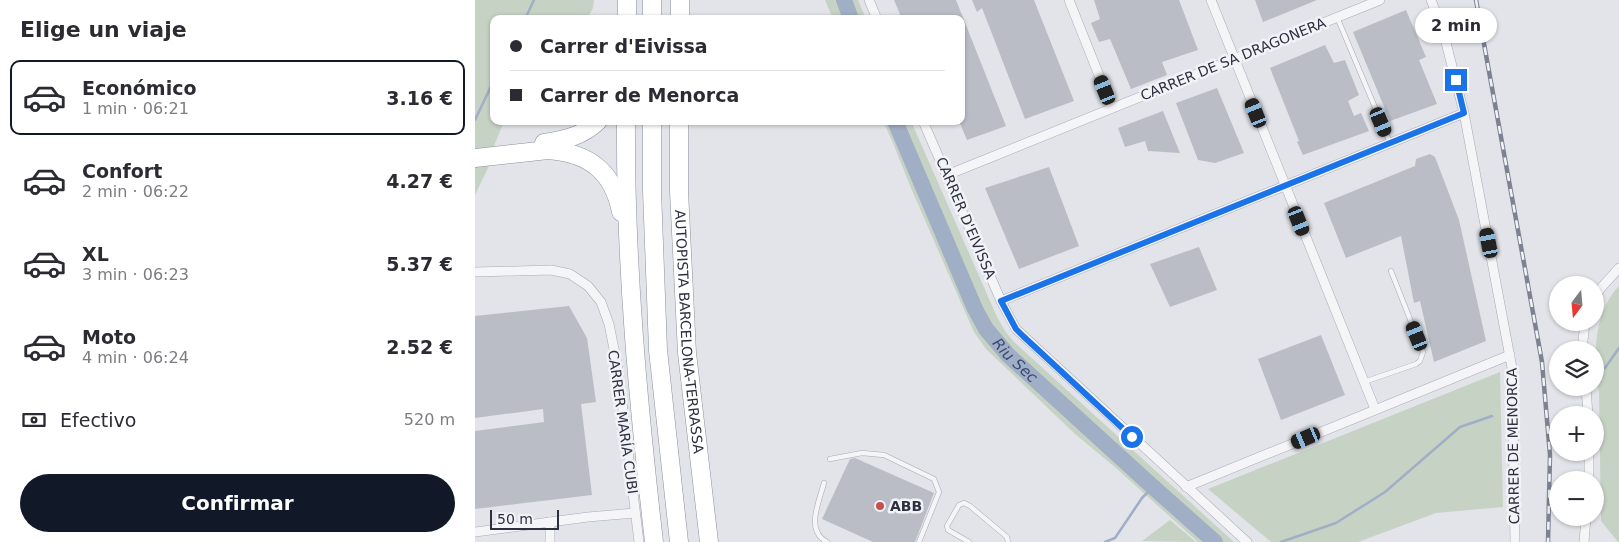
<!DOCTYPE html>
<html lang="es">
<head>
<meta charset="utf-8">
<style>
	:root { --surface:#fff; --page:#f7f7f7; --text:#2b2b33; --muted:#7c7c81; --line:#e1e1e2; --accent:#111827 }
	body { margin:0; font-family:"DejaVu Sans",sans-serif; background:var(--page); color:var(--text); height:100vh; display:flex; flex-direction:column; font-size:19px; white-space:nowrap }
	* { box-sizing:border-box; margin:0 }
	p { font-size:16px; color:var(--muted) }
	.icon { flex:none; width:28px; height:28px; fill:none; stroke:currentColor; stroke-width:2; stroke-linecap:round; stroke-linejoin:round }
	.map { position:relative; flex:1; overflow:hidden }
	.side { display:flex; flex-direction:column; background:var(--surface); width:475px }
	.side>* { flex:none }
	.guide { position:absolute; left:15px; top:15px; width:475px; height:110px; border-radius:10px; box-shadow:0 1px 4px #0004; display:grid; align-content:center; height:110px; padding:0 20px; background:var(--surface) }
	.needle { width:32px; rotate:196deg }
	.fabs { position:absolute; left:1074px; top:276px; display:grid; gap:10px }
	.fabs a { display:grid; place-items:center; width:55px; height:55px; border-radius:50%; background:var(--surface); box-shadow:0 1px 4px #0004; font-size:25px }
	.scale { position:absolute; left:15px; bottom:12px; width:69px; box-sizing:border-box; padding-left:5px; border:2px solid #2c3040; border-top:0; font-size:14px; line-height:18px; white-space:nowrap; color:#2c3040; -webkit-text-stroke:4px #f2f3f7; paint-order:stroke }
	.end { position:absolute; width:22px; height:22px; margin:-11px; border:6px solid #1a73e8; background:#fff; box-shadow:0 0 0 2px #fff }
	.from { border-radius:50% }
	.bubble { position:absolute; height:35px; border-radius:18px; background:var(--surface); box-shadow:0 1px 4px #0004; font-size:16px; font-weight:600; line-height:35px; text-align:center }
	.car { position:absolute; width:15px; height:30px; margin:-15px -8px; border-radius:6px; box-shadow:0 0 4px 1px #0007; background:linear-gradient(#222 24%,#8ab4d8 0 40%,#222 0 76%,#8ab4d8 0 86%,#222 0) }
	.guide b { display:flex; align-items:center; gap:18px; height:48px; font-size:19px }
	.guide b+b { border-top:1px solid var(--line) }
	.guide i { width:12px; height:12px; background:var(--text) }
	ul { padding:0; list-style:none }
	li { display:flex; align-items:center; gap:15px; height:75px; margin:0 10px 8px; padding:0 10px; border:2px solid transparent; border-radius:10px }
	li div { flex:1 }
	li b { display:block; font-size:19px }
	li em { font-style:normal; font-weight:600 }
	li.current { border-color:var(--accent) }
	li>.icon { width:45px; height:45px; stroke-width:1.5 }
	h2 { padding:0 20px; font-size:22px; line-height:60px }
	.pay { display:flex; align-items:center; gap:12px; height:55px; padding:0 20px; font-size:19px }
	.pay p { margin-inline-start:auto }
	.cta { display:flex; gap:10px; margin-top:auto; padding:10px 20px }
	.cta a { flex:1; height:58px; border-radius:30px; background:var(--accent); color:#fff; font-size:20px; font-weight:600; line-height:58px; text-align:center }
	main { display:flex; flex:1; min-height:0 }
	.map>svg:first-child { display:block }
	.green { fill:#c6d3c4 }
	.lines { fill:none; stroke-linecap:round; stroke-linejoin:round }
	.stream { stroke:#a0aec6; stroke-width:2.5 }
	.river { stroke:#a0aec6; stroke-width:16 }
	.building { fill:#babdc6 }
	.service-casing { stroke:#a8aab3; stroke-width:5.5 }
	.minor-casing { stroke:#a8aab3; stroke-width:10 }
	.motorway-casing { stroke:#8b909f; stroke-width:19 }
	.service { stroke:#f5f5f8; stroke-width:4.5 }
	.minor { stroke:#f5f5f8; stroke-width:9 }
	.motorway { stroke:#fff; stroke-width:18 }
	.rail-casing { stroke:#7d8292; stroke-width:4.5 }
	.rail { stroke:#f2f3f7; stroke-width:2.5; stroke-dasharray:8; stroke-linecap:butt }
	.route { stroke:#1a73e8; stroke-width:6 }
	.poi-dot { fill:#c45254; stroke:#f2f3f7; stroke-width:2 }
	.labels { text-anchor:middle; stroke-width:5; stroke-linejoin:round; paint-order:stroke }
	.street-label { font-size:14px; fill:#2c3040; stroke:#f2f3f7 }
	.poi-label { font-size:14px; font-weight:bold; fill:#2c3040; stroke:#f2f3f7; text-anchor:start }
	.water-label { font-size:15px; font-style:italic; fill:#394a71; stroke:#f2f3f7 }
</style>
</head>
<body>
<main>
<section class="side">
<h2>Elige un viaje</h2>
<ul>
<li class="current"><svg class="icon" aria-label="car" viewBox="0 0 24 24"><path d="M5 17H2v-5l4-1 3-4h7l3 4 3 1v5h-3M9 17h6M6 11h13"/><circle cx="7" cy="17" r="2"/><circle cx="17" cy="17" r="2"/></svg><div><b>Económico</b><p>1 min · 06:21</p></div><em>3.16 €</em></li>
<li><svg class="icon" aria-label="car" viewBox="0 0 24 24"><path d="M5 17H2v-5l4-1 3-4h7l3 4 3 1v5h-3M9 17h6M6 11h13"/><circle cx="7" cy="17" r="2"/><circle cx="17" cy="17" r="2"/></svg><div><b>Confort</b><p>2 min · 06:22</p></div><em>4.27 €</em></li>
<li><svg class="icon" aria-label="car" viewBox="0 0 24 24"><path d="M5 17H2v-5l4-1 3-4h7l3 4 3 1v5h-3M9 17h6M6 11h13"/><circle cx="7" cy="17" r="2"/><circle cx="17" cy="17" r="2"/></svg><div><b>XL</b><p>3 min · 06:23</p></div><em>5.37 €</em></li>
<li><svg class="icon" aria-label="car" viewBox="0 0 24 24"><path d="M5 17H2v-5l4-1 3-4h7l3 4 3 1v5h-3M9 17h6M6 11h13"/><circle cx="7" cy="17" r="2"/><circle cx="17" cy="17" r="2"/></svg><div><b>Moto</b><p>4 min · 06:24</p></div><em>2.52 €</em></li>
</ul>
<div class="pay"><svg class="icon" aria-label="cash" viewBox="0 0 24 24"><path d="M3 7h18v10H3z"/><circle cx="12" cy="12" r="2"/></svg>Efectivo<p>520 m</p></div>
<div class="cta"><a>Confirmar</a></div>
</section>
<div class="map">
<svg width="1144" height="542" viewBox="0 0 1144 542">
	<rect width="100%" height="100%" fill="#e2e4e9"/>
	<g class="green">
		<polygon points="0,0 119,0 118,8 112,19 19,19 19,121 29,121 19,146 14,166 0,195"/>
		<polygon points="350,0 383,0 391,19 358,19"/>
		<polygon points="408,121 436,121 522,317 530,331 539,342 759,542 723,542 641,468 600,434 511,349 499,332 487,305 436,188 418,143"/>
		<path d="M1144 286V542H1143L1126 521 1124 393C1118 358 1118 313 1144 286Z"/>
		<polygon points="1025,372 1028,507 961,513 883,542 796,542 733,489"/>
		<polygon points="695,520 721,542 667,541"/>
	</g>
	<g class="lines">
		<g class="stream">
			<polyline points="50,19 59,0"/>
			<polyline points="0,120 19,80"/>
			<polyline points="1130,368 1144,348"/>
			<polyline points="630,542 640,538 667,498 678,487"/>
			<polyline points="806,542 861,523 910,492 985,427 1017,416"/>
		</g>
		<g class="river">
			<polyline points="369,0 376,19"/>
			<path id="s1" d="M420 121 500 309 511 329 533 355 678 487 740 542"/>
		</g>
	</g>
	<g class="building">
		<polygon points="419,0 481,0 531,126 492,140 484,121 486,121 486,19 427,19"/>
		<polygon points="497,0 559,0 599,101 550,119 507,8 502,12"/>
		<polygon points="619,0 704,0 723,50 687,62 692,75 656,89 635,39 624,42 616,23 625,19"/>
		<polygon points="780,0 842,0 788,22"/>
		<polygon points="931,10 951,57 944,60 962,104 915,121 878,32"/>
		<polygon points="850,45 859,63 870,60 884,95 873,101 879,116 886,113 894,131 828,155 822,142 824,141 795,68"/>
		<polygon points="742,88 769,153 740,163 723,160 701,103"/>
		<polygon points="688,111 705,153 673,151 670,141 650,147 643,128"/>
		<polygon points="955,154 960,157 984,220 1011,341 959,362 945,301 939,303 926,236 871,258 849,203 940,166 941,159"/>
		<polygon points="574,167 604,246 544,269 510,188"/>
		<polygon points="724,247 742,290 695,307 675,264"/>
		<polygon points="94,306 112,338 121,402 106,404 117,495 0,509 0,431 69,422 68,409 0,418 0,316"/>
		<polygon points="846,335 870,395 806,420 783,359"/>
		<polygon points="380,458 459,493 440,542 398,542 347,519 375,459"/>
	</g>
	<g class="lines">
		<g class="service-casing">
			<g id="service">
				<polyline points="862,17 915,143"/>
				<polyline points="889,382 941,364 945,361 948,352 916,271"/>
				<polyline points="355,459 387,453 409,455 459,479 464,492 444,542"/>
				<path d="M349 483C344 502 330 531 352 542"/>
				<polyline points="494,542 473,530 472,526 484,505 489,503 495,506 532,537 533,542"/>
			</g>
		</g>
		<g class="minor-casing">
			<g id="minor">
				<polyline points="394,0 402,19"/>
				<polyline points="594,0 637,108"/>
				<polyline points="736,0 900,409"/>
				<polyline points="956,0 968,31 989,113 1037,368 1040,542"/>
				<polyline points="448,121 526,301 541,329 772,542"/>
				<polyline points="472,175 905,0"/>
				<polyline points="0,272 76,270 95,274 113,286 126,302 134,324 143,369 164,542"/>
				<polyline points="1120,297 1125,289 1144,268"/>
				<polyline points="526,301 989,113"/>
				<polyline points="1107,350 1110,322"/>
				<polyline points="1111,388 1113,415"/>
				<polyline points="1114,480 1114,452"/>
				<polyline points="711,487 1035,355"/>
				<polyline points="75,522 75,542"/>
				<polyline points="0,532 113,517 160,513"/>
				<polyline points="1109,542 1111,518"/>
			</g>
		</g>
		<g class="motorway-casing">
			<g id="motorway">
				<polyline points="152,19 152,0"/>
				<polyline points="177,19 177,0"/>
				<polyline points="205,19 205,0"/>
				<path d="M151 121C150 262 163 402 179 542"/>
				<polyline points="177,121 177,191 183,350 204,542"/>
				<path id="s2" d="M204 121V191L212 353 234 542"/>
				<path d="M69 143C89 140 108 136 123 121"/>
				<path d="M0 158 73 150C114 153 138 171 146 212"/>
			</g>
		</g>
		<use href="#service" class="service"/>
		<use href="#minor" class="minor"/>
		<use href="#motorway" class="motorway"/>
		<g class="rail-casing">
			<polyline id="rail" points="1001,0 1067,362 1075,455 1073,542"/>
		</g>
		<use href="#rail" class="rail"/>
	</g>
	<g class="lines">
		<polyline class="route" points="657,437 548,336 541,329 526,301 989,113 981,80"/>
	</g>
	<circle class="poi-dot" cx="405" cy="506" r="5"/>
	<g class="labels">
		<g class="street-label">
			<text transform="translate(758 59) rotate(-22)" y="5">CARRER DE SA DRAGONERA</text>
			<text transform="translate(491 218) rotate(67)" y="5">CARRER D'EIVISSA</text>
			<text dy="5" stroke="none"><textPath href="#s2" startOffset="211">AUTOPISTA BARCELONA-TERRASSA</textPath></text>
			<text transform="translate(148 422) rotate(82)" y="5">CARRER MARÍA CUBI</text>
			<text transform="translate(1038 446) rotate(-91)" y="5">CARRER DE MENORCA</text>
		</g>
		<g class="poi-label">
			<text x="415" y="511">ABB</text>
		</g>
		<g class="water-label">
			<text dy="5" stroke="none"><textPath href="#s1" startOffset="270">Riu Sec</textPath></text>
		</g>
	</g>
</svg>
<div class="fabs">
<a><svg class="needle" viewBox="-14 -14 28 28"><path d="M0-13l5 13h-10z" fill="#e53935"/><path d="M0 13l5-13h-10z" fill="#7c7c81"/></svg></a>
<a><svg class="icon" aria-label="layers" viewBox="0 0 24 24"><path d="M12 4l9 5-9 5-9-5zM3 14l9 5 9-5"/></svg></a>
<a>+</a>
<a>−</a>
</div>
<div class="scale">50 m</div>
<i class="end from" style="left:657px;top:437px"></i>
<i class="end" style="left:981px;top:80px"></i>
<div class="bubble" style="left:940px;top:8px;width:82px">2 min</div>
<i class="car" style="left:630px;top:90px;rotate:338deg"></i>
<i class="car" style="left:781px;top:113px;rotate:338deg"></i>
<i class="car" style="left:906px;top:122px;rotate:157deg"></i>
<i class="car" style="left:824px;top:221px;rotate:158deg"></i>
<i class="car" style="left:1014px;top:243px;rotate:349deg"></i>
<i class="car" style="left:942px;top:336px;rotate:338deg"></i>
<i class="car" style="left:831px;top:438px;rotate:247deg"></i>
<div class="guide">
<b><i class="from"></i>Carrer d'Eivissa</b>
<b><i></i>Carrer de Menorca</b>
</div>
</div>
</main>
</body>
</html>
